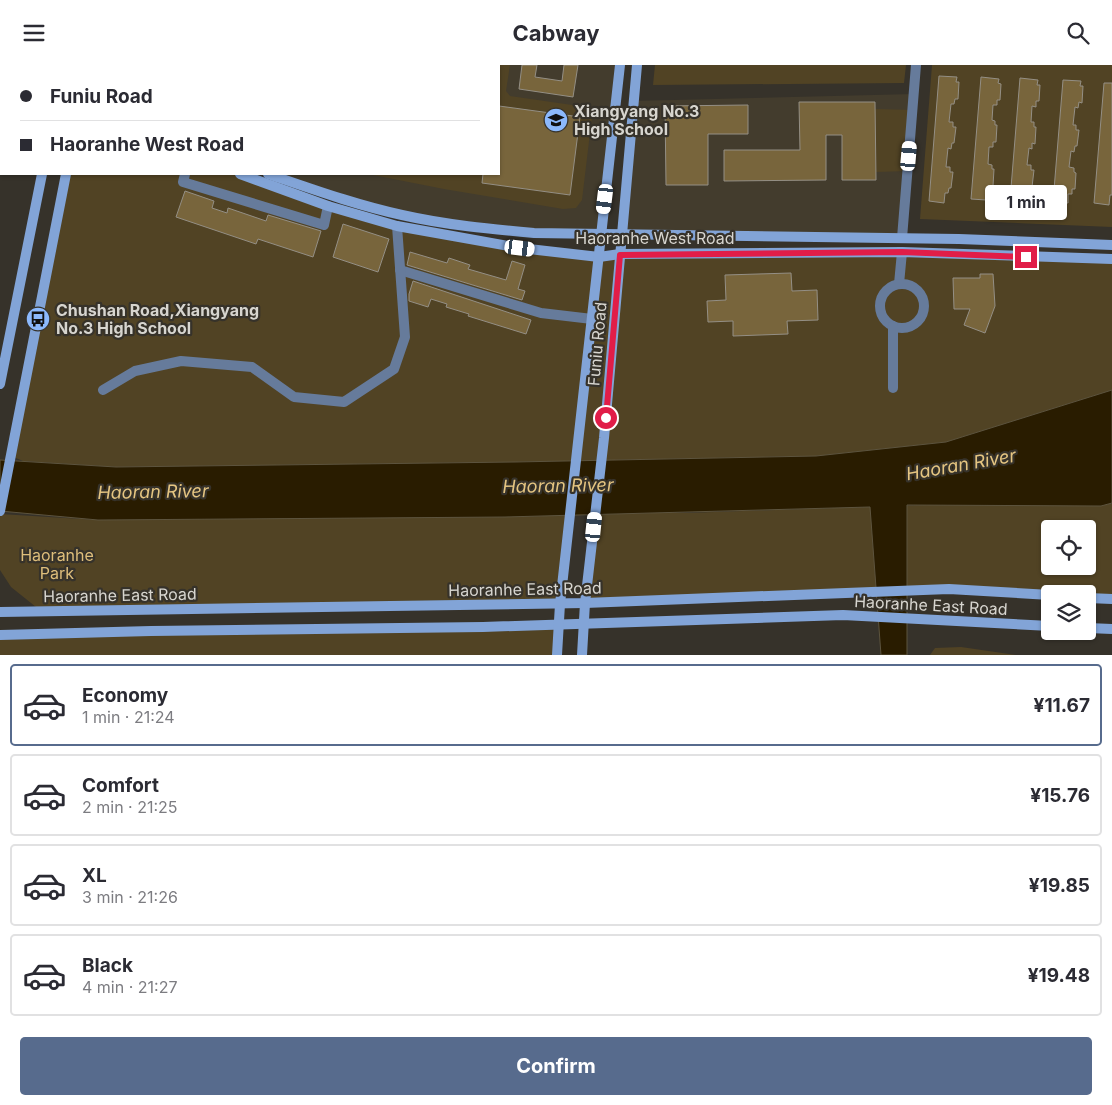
<!DOCTYPE html>
<html lang="en">
<head>
<meta charset="utf-8">
<style>
	:root { --surface:#fff; --page:#f2f2f3; --text:#2b2b33; --muted:#7c7c81; --line:#e1e1e2; --accent:#576b8d }
	body { margin:0; font-family:Inter,sans-serif; background:var(--page); color:var(--text); height:100vh; display:flex; flex-direction:column; font-size:19px; white-space:nowrap }
	* { box-sizing:border-box; margin:0 }
	p { font-size:16px; color:var(--muted) }
	.icon { flex:none; width:28px; height:28px; fill:none; stroke:currentColor; stroke-width:2; stroke-linecap:round; stroke-linejoin:round }
	.map { position:relative; height:590px; overflow:hidden }
	.drawer { display:flex; flex-direction:column; background:var(--surface); flex:1 }
	.drawer>* { flex:none }
	.hud { position:absolute; left:0px; top:0px; width:500px; height:110px; box-shadow:0 1px 4px #0004; display:grid; align-content:center; height:110px; padding:0 20px; background:var(--surface) }
	.fabs { position:absolute; left:1041px; top:455px; display:grid; gap:10px }
	.fabs a { display:grid; place-items:center; width:55px; height:55px; border-radius:5px; background:var(--surface); box-shadow:0 1px 4px #0004; font-size:25px }
	.end { position:absolute; width:22px; height:22px; margin:-11px; border:6px solid #e11d48; background:#fff; box-shadow:0 0 0 2px #fff }
	.from { border-radius:50% }
	.bubble { position:absolute; height:35px; border-radius:5px; background:var(--surface); box-shadow:0 1px 4px #0004; font-size:16px; font-weight:700; line-height:35px; text-align:center }
	.car { position:absolute; width:15px; height:30px; margin:-15px -8px; border-radius:6px; box-shadow:0 0 4px 1px #0007; background:linear-gradient(#fff 24%,#345 0 40%,#fff 0 76%,#345 0 86%,#fff 0) }
	.hud b { display:flex; align-items:center; gap:18px; height:48px; font-size:19px }
	.hud b+b { border-top:1px solid var(--line) }
	.hud i { width:12px; height:12px; background:var(--text) }
	ul { padding:9px 0 0; list-style:none }
	li { display:flex; align-items:center; gap:15px; height:82px; margin:0 10px 8px; padding:0 10px; border:2px solid var(--line); border-radius:5px }
	li div { flex:1 }
	li b { display:block; font-size:19px }
	li em { font-style:normal; font-weight:700 }
	li.current { border-color:var(--accent) }
	li>.icon { width:45px; height:45px; stroke-width:1.5 }
	.action { display:flex; gap:10px; margin-top:auto; padding:10px 20px }
	.action a { flex:1; height:58px; border-radius:5px; background:var(--accent); color:#fff; font-size:20px; font-weight:700; line-height:58px; text-align:center }
	header { display:flex; justify-content:space-between; align-items:center; height:65px; padding:0 20px; background:var(--surface); font-size:22px; font-weight:700 }
	.map>svg:first-child { display:block }
	.built { fill:#433c2d }
	.green { fill:#514324; fill-rule:evenodd }
	.water { fill:#291c00; stroke:#5d543e }
	.building { fill:#78653c; stroke:#948f85 }
	.lines { fill:none; stroke-linecap:round; stroke-linejoin:round }
	.street { stroke:#667b9b; stroke-width:10 }
	.secondary { stroke:#82a4d7; stroke-width:10 }
	.route { stroke:#e11d48; stroke-width:6 }
	.labels { text-anchor:middle; stroke-width:4.5; stroke-linejoin:round; paint-order:stroke }
	.poi-label { font-size:16px; font-weight:bold; fill:#d7d5cf; stroke:#36322a; text-anchor:start }
	.street-label { font-size:16px; fill:#d7d5cf; stroke:#36322a }
	.park-label { font-size:16px; fill:#debe7b; stroke:#36322a }
	.water-label { font-size:18px; font-style:italic; fill:#e5c581; stroke:#36322a }
</style>
</head>
<body>
<header><svg class="icon" aria-label="menu" viewBox="0 0 24 24"><path d="M4 6h16M4 12h16M4 18h16"/></svg>Cabway<svg class="icon" aria-label="search" viewBox="0 0 24 24"><circle cx="10" cy="10" r="6"/><path d="M15 15l6 6"/></svg></header>
<div class="map">
<svg width="1112" height="590" viewBox="0 0 1112 590">
	<rect width="100%" height="100%" fill="#36322a"/>
	<g class="built">
		<polygon points="88,0 620,0 601,169 534,168 403,150 268,109 499,109 499,1"/>
		<polygon points="914,29 902,173 623,169 633,36"/>
	</g>
	<g class="green">
		<polygon points="327,0 510,0 506,26 510,31 593,43 582,135 576,143 563,144 444,124 368,109 499,109 499,1"/>
		<polygon points="655,0 906,0 904,18 653,20"/>
		<polygon points="932,0 1112,0 1112,162 920,154"/>
		<polygon points="875,44 913,45 908,106 876,107"/>
		<polygon points="66,109 240,109 397,161 482,177 620,189 1112,194 1112,325 946,377 816,391 515,397 116,402 23,396 11,391"/>
		<path d="M1112 439V535L1088 529 949 524 585 538 595 448H686L923 440ZM1050 464H1088V501H1050Z"/>
		<polygon points="0,449 98,455 570,450 560,539 41,546 11,522 0,505"/>
		<polygon points="559,559 557,590 0,590 0,570"/>
		<polygon points="961,582 1016,590 930,590 935,583"/>
	</g>
	<polygon class="water" points="1112,325 1112,438 1101,441 907,440 907,590 881,590 870,442 505,452 98,455 0,446 0,395 116,402 515,397 816,391 946,377"/>
	<g class="building">
		<polygon points="522,0 537,0 535,12 562,16 564,0 578,0 573,32 519,24"/>
		<polygon points="939,11 957,12 956,17 959,17 958,34 955,34 954,39 951,39 949,57 953,57 953,62 956,62 954,78 952,78 951,84 948,83 946,102 950,102 950,107 953,107 951,123 949,123 948,128 945,128 944,138 929,136"/>
		<polygon points="981,12 999,14 998,18 1001,19 1000,35 997,35 997,40 993,40 992,55 995,56 995,60 997,60 996,77 993,77 993,82 989,82 988,99 992,100 992,104 994,104 993,121 990,121 990,126 986,126 986,135 971,134"/>
		<polygon points="1020,13 1038,15 1037,20 1040,20 1039,36 1036,36 1036,42 1032,41 1031,57 1034,57 1034,62 1036,62 1035,79 1032,78 1032,84 1029,83 1027,100 1031,100 1031,105 1034,105 1032,122 1029,122 1029,127 1026,127 1025,136 1010,135"/>
		<polygon points="1063,15 1081,16 1080,21 1083,21 1082,38 1079,37 1078,43 1075,42 1073,60 1076,60 1076,65 1079,65 1077,81 1075,81 1074,87 1071,86 1069,102 1074,103 1074,107 1076,108 1075,124 1072,124 1072,129 1068,129 1068,138 1053,137"/>
		<polygon points="1104,18 1112,18 1112,130 1110,130 1109,140 1094,138"/>
		<polygon points="799,37 875,37 876,115 842,115 842,70 826,70 826,115 724,116 724,85 800,85"/>
		<polygon points="748,40 748,69 708,69 708,120 666,120 665,41"/>
		<polygon points="499,41 580,52 570,130 482,118 483,109 499,109"/>
		<polygon points="185,126 214,136 212,143 227,148 228,143 266,156 268,150 321,166 313,192 258,174 256,179 176,152"/>
		<polygon points="343,159 389,174 378,207 333,192"/>
		<polygon points="410,187 447,198 449,193 470,200 468,204 506,215 512,196 525,200 518,224 525,226 522,235 407,200"/>
		<polygon points="791,208 792,226 817,225 818,255 787,256 788,269 733,271 733,256 708,257 707,236 726,235 725,210"/>
		<polygon points="980,209 993,209 995,241 985,268 964,260 970,244 954,244 953,213 980,213"/>
		<polygon points="413,216 531,255 526,269 468,251 469,249 446,242 447,239 431,234 428,242 409,236 409,229"/>
	</g>
	<g class="lines">
		<g class="street">
			<polyline points="185,109 183,117 324,160 328,141"/>
			<polyline points="902,173 916,0"/>
			<polyline points="400,205 541,248 592,254"/>
			<polyline points="899,219 902,187"/>
			<circle cx="902" cy="241" r="22"/>
			<polyline points="893,323 893,261"/>
			<polyline points="103,325 135,306 181,296 252,302 294,332 344,337 394,304 405,272 397,161"/>
		</g>
		<g class="secondary">
			<polyline points="13,0 15,1"/>
			<polyline points="48,0 49,1"/>
			<polyline points="111,0 111,1"/>
			<polyline points="62,1 62,0"/>
			<polyline points="88,1 88,0"/>
			<polyline points="240,109 328,141 397,161 520,183 599,192 620,189 902,187 1112,194"/>
			<path d="M268 109C312 124 356 140 402 150 446 160 490 164 534 168L959 174 1112 180"/>
			<polyline points="0,319 42,109"/>
			<polyline points="0,446 66,109"/>
			<polyline points="1088,533 1112,534"/>
			<polyline points="0,547 585,538 949,524 1050,530"/>
			<polyline points="1088,563 1112,564"/>
			<polyline points="0,570 151,566 483,562 843,550 1050,561"/>
			<polyline points="557,590 560,539 620,0"/>
			<polyline points="582,590 585,538 604,373 637,0"/>
		</g>
	</g>
	<g class="lines">
		<polyline class="route" points="606,353 620,190 902,187 1026,192"/>
	</g>
	<defs>
		<g id="school-disc" transform="scale(1.25)"><circle r="9.5" fill="#8cb9fc" stroke="#36322a"/><path d="M0-5L7-2L0 1L-7-2ZM-4 1L0 2.5L4 1V4Q0 6-4 4Z" fill="#111"/></g>
		<g id="bus-disc" transform="scale(1.25)"><circle r="9.5" fill="#8cb9fc" stroke="#36322a"/><path d="M-5-6H5V4H4V6H2V4H-2V6H-4V4H-5ZM-3.5-4V0h7V-4ZM-3.5 1.2v1.5H-2V1.2ZM2 1.2v1.5H3.5V1.2Z" fill="#111"/></g>
	</defs>
	<g fill-rule="evenodd">
		<use href="#school-disc" x="556" y="55"/>
		<use href="#bus-disc" x="38" y="254"/>
	</g>
	<g class="labels">
		<g class="poi-label">
			<text x="574" y="52">Xiangyang No.3<tspan x="574" dy="18">High School</tspan></text>
			<text x="56" y="251">Chushan Road,Xiangyang<tspan x="56" dy="18">No.3 High School</tspan></text>
		</g>
		<g class="street-label">
			<text x="655" y="179">Haoranhe West Road</text>
			<text transform="translate(597 279) rotate(-85)" y="6">Funiu Road</text>
			<text transform="translate(525 524) rotate(-1)" y="6">Haoranhe East Road</text>
			<text transform="translate(120 530) rotate(-1)" y="6">Haoranhe East Road</text>
			<text transform="translate(931 540) rotate(3)" y="6">Haoranhe East Road</text>
		</g>
		<g class="park-label">
			<text x="57" y="496">Haoranhe<tspan x="57" dy="18">Park</tspan></text>
		</g>
		<g class="water-label">
			<text transform="translate(961 400) rotate(-10)" y="6">Haoran River</text>
			<text transform="translate(558 421) rotate(-1)" y="6">Haoran River</text>
			<text transform="translate(153 427) rotate(-1)" y="6">Haoran River</text>
		</g>
	</g>
</svg>
<div class="fabs">
<a><svg class="icon" aria-label="locate" viewBox="0 0 24 24"><circle cx="12" cy="12" r="6"/><path d="M12 2v4M12 18v4M2 12h4M18 12h4"/></svg></a>
<a><svg class="icon" aria-label="layers" viewBox="0 0 24 24"><path d="M12 4l9 5-9 5-9-5zM3 14l9 5 9-5"/></svg></a>
</div>
<i class="end from" style="left:606px;top:353px"></i>
<i class="end" style="left:1026px;top:192px"></i>
<div class="bubble" style="left:985px;top:120px;width:82px">1 min</div>
<i class="car" style="left:909px;top:91px;rotate:5deg"></i>
<i class="car" style="left:605px;top:134px;rotate:187deg"></i>
<i class="car" style="left:520px;top:183px;rotate:97deg"></i>
<i class="car" style="left:594px;top:462px;rotate:6deg"></i>
<div class="hud">
<b><i class="from"></i>Funiu Road</b>
<b><i></i>Haoranhe West Road</b>
</div>
</div>
<section class="drawer">
<ul>
<li class="current"><svg class="icon" aria-label="car" viewBox="0 0 24 24"><path d="M5 17H2v-5l4-1 3-4h7l3 4 3 1v5h-3M9 17h6M6 11h13"/><circle cx="7" cy="17" r="2"/><circle cx="17" cy="17" r="2"/></svg><div><b>Economy</b><p>1 min · 21:24</p></div><em>¥11.67</em></li>
<li><svg class="icon" aria-label="car" viewBox="0 0 24 24"><path d="M5 17H2v-5l4-1 3-4h7l3 4 3 1v5h-3M9 17h6M6 11h13"/><circle cx="7" cy="17" r="2"/><circle cx="17" cy="17" r="2"/></svg><div><b>Comfort</b><p>2 min · 21:25</p></div><em>¥15.76</em></li>
<li><svg class="icon" aria-label="car" viewBox="0 0 24 24"><path d="M5 17H2v-5l4-1 3-4h7l3 4 3 1v5h-3M9 17h6M6 11h13"/><circle cx="7" cy="17" r="2"/><circle cx="17" cy="17" r="2"/></svg><div><b>XL</b><p>3 min · 21:26</p></div><em>¥19.85</em></li>
<li><svg class="icon" aria-label="car" viewBox="0 0 24 24"><path d="M5 17H2v-5l4-1 3-4h7l3 4 3 1v5h-3M9 17h6M6 11h13"/><circle cx="7" cy="17" r="2"/><circle cx="17" cy="17" r="2"/></svg><div><b>Black</b><p>4 min · 21:27</p></div><em>¥19.48</em></li>
</ul>
<div class="action"><a>Confirm</a></div>
</section>
</body>
</html>
